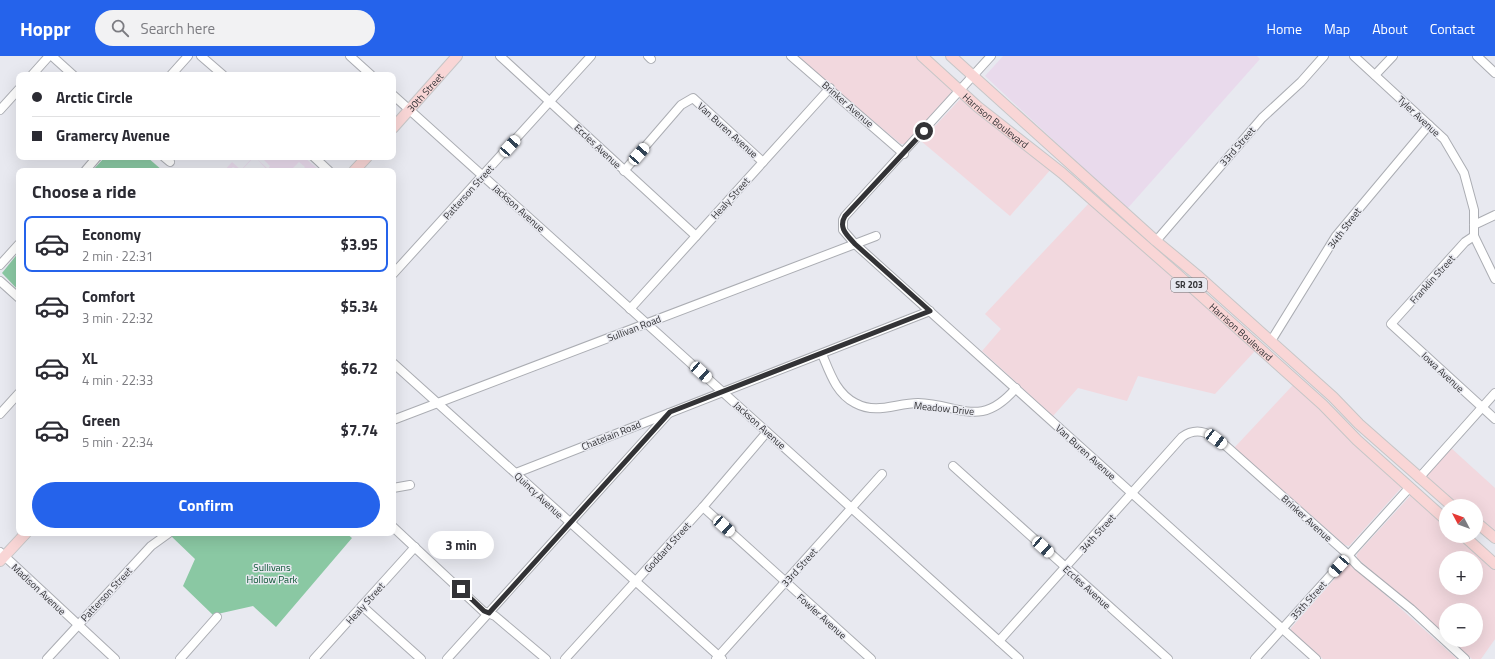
<!DOCTYPE html>
<html lang="en">
<head>
<meta charset="utf-8">
<style>
	:root { --surface:#fff; --page:#f2f2f3; --text:#2b2b33; --muted:#7c7c81; --line:#e1e1e2; --accent:#2563eb }
	body { margin:0; font-family:"Titillium Web",sans-serif; background:var(--page); color:var(--text); height:100vh; display:flex; flex-direction:column; font-size:15px; white-space:nowrap }
	* { box-sizing:border-box; margin:0 }
	p { font-size:13px; color:var(--muted) }
	.icon { flex:none; width:22px; height:22px; fill:none; stroke:currentColor; stroke-width:2; stroke-linecap:round; stroke-linejoin:round }
	.map { position:relative; flex:1; overflow:hidden }
	.panel { position:absolute; left:16px; top:112px; width:380px; height:368px; display:flex; flex-direction:column; background:var(--surface); border-radius:8px; box-shadow:0 4px 16px #0002 }
	.panel>* { flex:none }
	.guide { position:absolute; left:16px; top:16px; width:380px; height:88px; border-radius:8px; box-shadow:0 4px 16px #0002; display:grid; align-content:center; height:88px; padding:0 16px; background:var(--surface) }
	.needle { width:26px; rotate:311deg }
	.fabs { position:absolute; left:1439px; top:443px; display:grid; gap:8px }
	.fabs a { display:grid; place-items:center; width:44px; height:44px; border-radius:50%; background:var(--surface); box-shadow:0 4px 16px #0002; font-size:20px }
	.end { position:absolute; width:18px; height:18px; margin:-9px; border:5px solid #333336; background:#fff; box-shadow:0 0 0 2px #fff }
	.from { border-radius:50% }
	.bubble { position:absolute; height:28px; border-radius:14px; background:var(--surface); box-shadow:0 4px 16px #0002; font-size:13px; font-weight:700; line-height:28px; text-align:center }
	.car { position:absolute; width:12px; height:24px; margin:-12px -6px; border-radius:5px; box-shadow:0 0 3px 1px #0007; background:linear-gradient(#fff 24%,#345 0 40%,#fff 0 76%,#345 0 86%,#fff 0) }
	.guide b { display:flex; align-items:center; gap:14px; height:38px; font-size:15px }
	.guide b+b { border-top:1px solid var(--line) }
	.guide i { width:10px; height:10px; background:var(--text) }
	ul { padding:0; list-style:none }
	li { display:flex; align-items:center; gap:12px; height:56px; margin:0 8px 6px; padding:0 8px; border:2px solid transparent; border-radius:8px }
	li div { flex:1 }
	li b { display:block; font-size:15px }
	li em { font-style:normal; font-weight:700 }
	li.selected { border-color:var(--accent) }
	li>.icon { width:36px; height:36px; stroke-width:1.5 }
	h2 { padding:0 16px; font-size:18px; line-height:48px }
	.action { display:flex; gap:8px; margin-top:auto; padding:8px 16px }
	.action a { flex:1; height:46px; border-radius:24px; background:var(--accent); color:#fff; font-size:16px; font-weight:700; line-height:46px; text-align:center }
	header { display:flex; align-items:center; gap:24px; box-sizing:border-box; height:56px; padding:0 20px; background:var(--accent); color:#fff }
	header strong { font-size:19px }
	nav { display:flex; gap:22px; margin-inline-start:auto; font-size:14px }
	.search { width:280px; height:36px; background:var(--page); display:flex; align-items:center; gap:10px; box-sizing:border-box; padding:0 14px; border-radius:22px; color:var(--muted); font-size:15px }
	.map>svg:first-child { display:block }
	.commercial { fill:#f2d8de; fill-rule:evenodd }
	.education { fill:#e9daec }
	.park { fill:#8ac8a3 }
	.lines { fill:none; stroke-linecap:round; stroke-linejoin:round }
	.stream { stroke:#52d7e2; stroke-width:1.5 }
	.minor-casing { stroke:#abadb3; stroke-width:10 }
	.major-casing { stroke:#c6c6c7; stroke-width:12 }
	.minor { stroke:#fff; stroke-width:8 }
	.major { stroke:#f9d6d6; stroke-width:10 }
	.route { stroke:#333336; stroke-width:5 }
	.labels { text-anchor:middle; stroke-width:3; stroke-linejoin:round; paint-order:stroke }
	.shield { fill:#e8e9f0; stroke:#696a6e; stroke-width:1 }
	.shield-label { font-size:9px; font-weight:bold; fill:#333336 }
	.street-label { font-size:10px; fill:#333336; stroke:#e8e9f0 }
	.park-label { font-size:10px; fill:#085231; stroke:#e8e9f0 }
</style>
</head>
<body>
<header>
<strong>Hoppr</strong>
<div class="search"><svg class="icon" aria-label="search" viewBox="0 0 24 24"><circle cx="10" cy="10" r="6"/><path d="M15 15l6 6"/></svg>Search here</div>
<nav><a>Home</a><a>Map</a><a>About</a><a>Contact</a></nav>
</header>
<div class="map">
<svg width="1495" height="603" viewBox="0 0 1495 603">
	<rect width="100%" height="100%" fill="#e8e9f0"/>
	<g class="commercial">
		<polygon points="795,0 928,0 957,30 905,88 901,88"/>
		<polygon points="964,39 1052,112 1010,160 921,85"/>
		<polygon points="1090,146 1255,295 1215,338 1138,320 1127,345 1078,332 1053,360 982,295 1001,273 985,258"/>
		<polygon points="1293,329 1402,428 1402,431 1349,490 1345,489 1234,392"/>
		<polygon points="1451,392 1495,432 1495,482 1476,465 1476,450 1459,450 1426,420"/>
		<path d="M1411 439 1446 468V480H1460L1495 512V583L1481 603H1472L1450 584H1476V554H1446V580L1357 502V498ZM1446 502H1476V532H1446Z"/>
		<polygon points="1350,508 1352,509 1457,603 1323,603 1291,575 1291,572 1347,509"/>
	</g>
	<g class="education">
		<polygon points="1003,0 1257,0 1260,3 1127,153 985,20"/>
		<polygon points="253,101 255,101 268,113 270,110 261,101 269,101 272,104 274,101 304,101 320,115 302,115 305,111 299,106 290,115 266,115 267,114 258,104 253,102 241,115 233,111 229,115 224,115 232,106 241,114"/>
	</g>
	<g class="park">
		<polygon points="105,101 147,101 163,115 92,115"/>
		<polygon points="19,196 19,235 2,217"/>
		<polygon points="174,477 346,477 352,482 276,571 253,550 213,559 183,530 195,503 171,480"/>
	</g>
	<g class="lines">
		<polyline class="stream" points="225,479 228,477"/>
		<g class="minor-casing">
			<g id="minor">
				<polyline points="52,0 73,19"/>
				<polyline points="201,0 223,19"/>
				<polyline points="350,0 371,19"/>
				<polyline points="500,0 696,180"/>
				<polyline points="648,0 651,3"/>
				<polyline points="791,0 904,98"/>
				<polyline points="991,0 845,160 843,164 843,174 855,188 1316,603"/>
				<polyline points="1354,0 1444,83 1464,117 1474,154 1474,180 1495,223"/>
				<polyline points="1477,0 1495,17"/>
				<polyline points="32,19 49,0"/>
				<polyline points="171,19 188,0"/>
				<polyline points="1375,19 1393,0"/>
				<polyline points="393,39 1019,603"/>
				<polyline points="0,54 19,33"/>
				<polyline points="164,101 170,106"/>
				<polyline points="314,101 329,115"/>
				<polyline points="85,115 97,101"/>
				<polyline points="624,115 681,49 693,42 763,106"/>
				<polyline points="1474,169 1495,159"/>
				<polyline points="1474,180 1465,186 1391,268 1495,363"/>
				<polyline points="1156,185 1262,62 1301,26 1324,0"/>
				<polyline points="0,209 19,188"/>
				<polyline points="393,218 591,0"/>
				<polyline points="0,225 19,242"/>
				<polyline points="630,253 830,32"/>
				<polyline points="1271,285 1336,180 1429,69"/>
				<path d="M822 298C830 317 836 337 855 347 877 359 896 347 918 347 960 348 980 374 1016 332"/>
				<polyline points="393,307 722,603"/>
				<polyline points="0,358 19,337"/>
				<polyline points="393,364 876,180"/>
				<polyline points="953,410 1168,603"/>
				<polyline points="516,417 930,255"/>
				<polyline points="1419,422 1495,337"/>
				<polyline points="393,432 410,429"/>
				<polyline points="703,451 871,603"/>
				<polyline points="393,471 483,555 495,560 546,603"/>
				<polyline points="0,496 115,603"/>
				<polyline points="362,550 421,603"/>
				<path d="M999 585 1182 381C1199 369 1212 379 1226 390L1344 495 1358 510 1411 553 1465 603"/>
				<polyline points="47,603 151,490 169,477"/>
				<polyline points="180,603 217,561"/>
				<polyline points="314,603 415,491"/>
				<polyline points="447,603 669,357"/>
				<polyline points="565,603 703,451 767,376"/>
				<polyline points="716,603 882,418"/>
				<polyline points="1255,603 1410,431"/>
			</g>
		</g>
		<g class="major-casing">
			<g id="major">
				<path id="s1" d="M922 0 978 51 1062 117 1177 218 1323 349 1357 384 1446 464"/>
				<polyline points="951,0 1156,185 1197,219 1333,341 1359,368 1452,450"/>
				<path id="s2" d="M393 72 457 0"/>
				<polyline points="354,115 367,101"/>
				<polyline points="1476,466 1495,482"/>
				<polyline points="1464,480 1495,508"/>
				<polyline points="0,505 26,477"/>
			</g>
		</g>
		<use href="#minor" class="minor"/>
		<use href="#major" class="major"/>
	</g>
	<g class="lines">
		<path class="route" d="M461 533 484 555 489 557 670 356 930 255 855 188C847 179 838 172 845 160L924 75"/>
	</g>
	<g class="labels">
		<rect class="shield" x="1171" y="222" width="36" height="14" rx="3"/>
		<g class="shield-label">
			<text x="1189" y="232">SR 203</text>
		</g>
		<g class="street-label">
			<text dy="4" stroke="none"><textPath href="#s2" startOffset="48">30th Street</textPath></text>
			<text transform="translate(848 48) rotate(41)" y="4">Brinker Avenue</text>
			<text transform="translate(1419 60) rotate(43)" y="4">Tyler Avenue</text>
			<text dy="4" stroke="none"><textPath href="#s1" startOffset="98">Harrison Boulevard</textPath></text>
			<text transform="translate(728 74) rotate(42)" y="4">Van Buren Avenue</text>
			<text transform="translate(598 90) rotate(43)" y="4">Eccles Avenue</text>
			<text transform="translate(1237 90) rotate(-49)" y="4">33rd Street</text>
			<text transform="translate(468 136) rotate(-48)" y="4">Patterson Street</text>
			<text transform="translate(730 142) rotate(-48)" y="4">Healy Street</text>
			<text transform="translate(519 152) rotate(42)" y="4">Jackson Avenue</text>
			<text transform="translate(1344 172) rotate(-53)" y="4">34th Street</text>
			<text transform="translate(1432 223) rotate(-48)" y="4">Franklin Street</text>
			<text transform="translate(634 272) rotate(-21)" y="4">Sullivan Road</text>
			<text dy="4" stroke="none"><textPath href="#s1" startOffset="422">Harrison Boulevard</textPath></text>
			<text transform="translate(1443 316) rotate(43)" y="4">Iowa Avenue</text>
			<text transform="translate(944 352) rotate(6)" y="4">Meadow Drive</text>
			<text transform="translate(760 369) rotate(42)" y="4">Jackson Avenue</text>
			<text transform="translate(611 379) rotate(-22)" y="4">Chatelain Road</text>
			<text transform="translate(1086 396) rotate(42)" y="4">Van Buren Avenue</text>
			<text transform="translate(539 439) rotate(43)" y="4">Quincy Avenue</text>
			<text transform="translate(1307 462) rotate(42)" y="4">Brinker Avenue</text>
			<text transform="translate(1097 477) rotate(-48)" y="4">34th Street</text>
			<text transform="translate(667 491) rotate(-48)" y="4">Goddard Street</text>
			<text transform="translate(799 511) rotate(-48)" y="4">33rd Street</text>
			<text transform="translate(1087 531) rotate(42)" y="4">Eccles Avenue</text>
			<text transform="translate(39 533) rotate(43)" y="4">Madison Avenue</text>
			<text transform="translate(106 538) rotate(-47)" y="4">Patterson Street</text>
			<text transform="translate(1308 544) rotate(-48)" y="4">35th Street</text>
			<text transform="translate(365 547) rotate(-48)" y="4">Healy Street</text>
			<text transform="translate(822 560) rotate(42)" y="4">Fowler Avenue</text>
		</g>
		<g class="park-label">
			<text x="272" y="515">Sullivans<tspan x="272" dy="12">Hollow Park</tspan></text>
		</g>
	</g>
</svg>
<div class="fabs">
<a><svg class="needle" viewBox="-14 -14 28 28"><path d="M0-13l5 13h-10z" fill="#e53935"/><path d="M0 13l5-13h-10z" fill="#7c7c81"/></svg></a>
<a>+</a>
<a>−</a>
</div>
<i class="end from" style="left:924px;top:75px"></i>
<i class="end" style="left:461px;top:533px"></i>
<div class="bubble" style="left:428px;top:475px;width:66px">3 min</div>
<i class="car" style="left:510px;top:90px;rotate:42deg"></i>
<i class="car" style="left:639px;top:98px;rotate:41deg"></i>
<i class="car" style="left:701px;top:316px;rotate:132deg"></i>
<i class="car" style="left:1216px;top:383px;rotate:127deg"></i>
<i class="car" style="left:724px;top:470px;rotate:132deg"></i>
<i class="car" style="left:1043px;top:491px;rotate:132deg"></i>
<i class="car" style="left:1339px;top:510px;rotate:222deg"></i>
<div class="guide">
<b><i class="from"></i>Arctic Circle</b>
<b><i></i>Gramercy Avenue</b>
</div>
<section class="panel">
<h2>Choose a ride</h2>
<ul>
<li class="selected"><svg class="icon" aria-label="car" viewBox="0 0 24 24"><path d="M5 17H2v-5l4-1 3-4h7l3 4 3 1v5h-3M9 17h6M6 11h13"/><circle cx="7" cy="17" r="2"/><circle cx="17" cy="17" r="2"/></svg><div><b>Economy</b><p>2 min · 22:31</p></div><em>$3.95</em></li>
<li><svg class="icon" aria-label="car" viewBox="0 0 24 24"><path d="M5 17H2v-5l4-1 3-4h7l3 4 3 1v5h-3M9 17h6M6 11h13"/><circle cx="7" cy="17" r="2"/><circle cx="17" cy="17" r="2"/></svg><div><b>Comfort</b><p>3 min · 22:32</p></div><em>$5.34</em></li>
<li><svg class="icon" aria-label="car" viewBox="0 0 24 24"><path d="M5 17H2v-5l4-1 3-4h7l3 4 3 1v5h-3M9 17h6M6 11h13"/><circle cx="7" cy="17" r="2"/><circle cx="17" cy="17" r="2"/></svg><div><b>XL</b><p>4 min · 22:33</p></div><em>$6.72</em></li>
<li><svg class="icon" aria-label="car" viewBox="0 0 24 24"><path d="M5 17H2v-5l4-1 3-4h7l3 4 3 1v5h-3M9 17h6M6 11h13"/><circle cx="7" cy="17" r="2"/><circle cx="17" cy="17" r="2"/></svg><div><b>Green</b><p>5 min · 22:34</p></div><em>$7.74</em></li>
</ul>
<div class="action"><a>Confirm</a></div>
</section>
</div>
</body>
</html>
